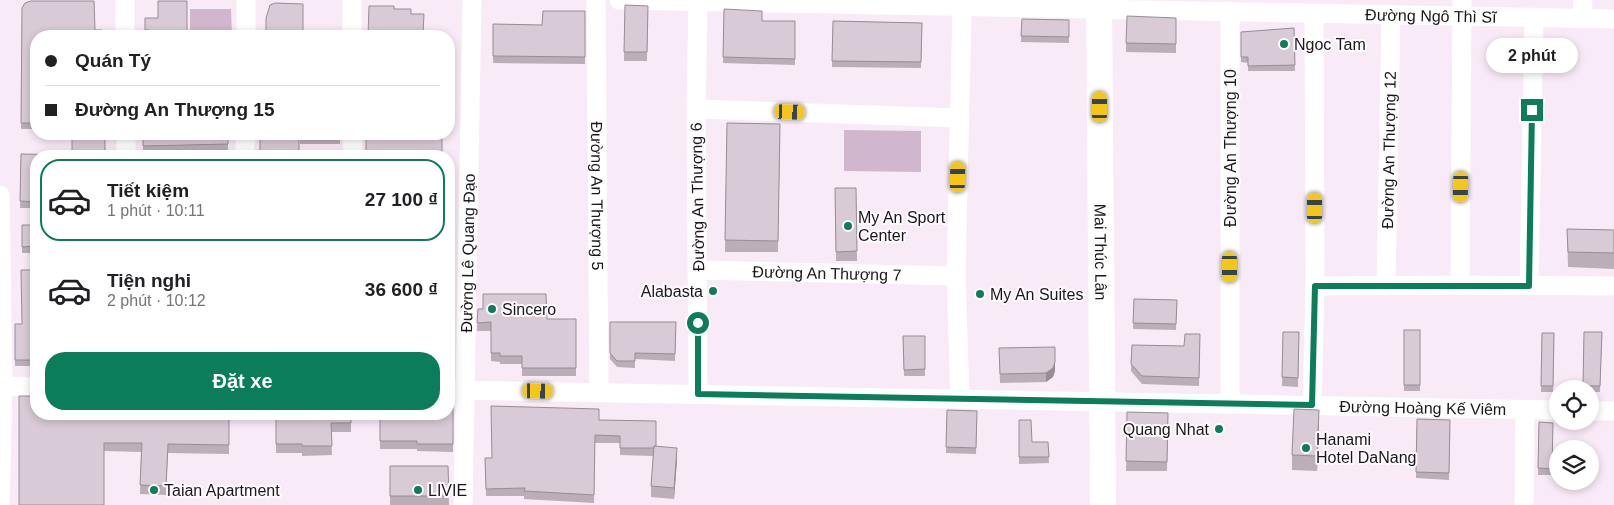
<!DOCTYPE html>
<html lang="vi">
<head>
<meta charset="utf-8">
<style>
	:root { --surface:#fff; --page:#f2f2f2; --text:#202124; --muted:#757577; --line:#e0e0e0; --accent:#0c7d5a }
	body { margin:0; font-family:Arial,sans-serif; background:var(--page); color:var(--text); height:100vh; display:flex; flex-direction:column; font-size:19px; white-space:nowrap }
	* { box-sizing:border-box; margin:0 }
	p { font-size:16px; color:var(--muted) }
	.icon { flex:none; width:28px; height:28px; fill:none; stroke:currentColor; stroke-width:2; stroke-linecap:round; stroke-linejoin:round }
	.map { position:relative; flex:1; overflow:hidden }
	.drawer { position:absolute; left:30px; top:150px; width:425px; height:270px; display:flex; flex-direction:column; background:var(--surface); border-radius:20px; box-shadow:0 2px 8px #0003 }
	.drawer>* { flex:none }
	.guide { position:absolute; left:30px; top:30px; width:425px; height:110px; border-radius:20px; box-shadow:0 2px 8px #0003; display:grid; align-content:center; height:110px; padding:0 15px; background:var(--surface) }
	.tools { position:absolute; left:1549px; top:380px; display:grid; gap:10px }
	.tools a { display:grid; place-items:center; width:50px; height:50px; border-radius:50%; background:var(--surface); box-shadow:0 2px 8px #0003; font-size:25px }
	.end { position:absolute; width:22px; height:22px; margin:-11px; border:6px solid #0c7d5a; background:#fff; box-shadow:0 0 0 2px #fff }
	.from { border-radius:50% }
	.bubble { position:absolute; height:35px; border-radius:18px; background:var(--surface); box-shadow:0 2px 8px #0003; font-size:16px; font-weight:800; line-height:35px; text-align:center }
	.car { position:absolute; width:15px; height:30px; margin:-15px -8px; border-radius:6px; box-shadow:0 0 4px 1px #0007; background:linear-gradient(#f5c518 24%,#345 0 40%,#f5c518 0 76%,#345 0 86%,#f5c518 0) }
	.guide b { display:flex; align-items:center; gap:18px; height:48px; font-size:19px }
	.guide b+b { border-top:1px solid var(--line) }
	.guide i { width:12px; height:12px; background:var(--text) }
	ul { padding:9px 0 0; list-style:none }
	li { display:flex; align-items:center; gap:15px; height:82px; margin:0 10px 8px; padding:0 5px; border:2px solid transparent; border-radius:20px }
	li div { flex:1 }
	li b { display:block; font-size:19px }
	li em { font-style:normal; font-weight:800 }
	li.active { border-color:var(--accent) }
	li>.icon { width:45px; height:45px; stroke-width:1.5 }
	.button { display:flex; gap:10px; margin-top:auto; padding:10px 15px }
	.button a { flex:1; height:58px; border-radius:20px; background:var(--accent); color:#fff; font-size:20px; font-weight:800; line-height:58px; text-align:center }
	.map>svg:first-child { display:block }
	.green { fill:#d1b7ce }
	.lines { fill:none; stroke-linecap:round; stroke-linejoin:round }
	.street { stroke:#fff; stroke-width:19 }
	.secondary { stroke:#fff; stroke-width:26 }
	.wall { fill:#baaeb8 }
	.shaded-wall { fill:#978d96 }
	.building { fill:#d8cad6; stroke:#978d96 }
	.route { stroke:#0c7d5a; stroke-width:6 }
	.poi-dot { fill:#0c7d5a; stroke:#fefbfe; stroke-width:2 }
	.labels { text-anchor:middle; stroke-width:4; stroke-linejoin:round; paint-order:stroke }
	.street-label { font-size:16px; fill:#1c171b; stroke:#fefbfe }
	.poi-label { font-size:16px; fill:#1c171b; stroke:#fefbfe; text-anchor:start }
</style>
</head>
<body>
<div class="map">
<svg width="1614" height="505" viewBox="0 0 1614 505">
	<rect width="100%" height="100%" fill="#f8eaf7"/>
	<g class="green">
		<polygon points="190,9 231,9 232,36 190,36"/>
		<polygon points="844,130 921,131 921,172 844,171"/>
	</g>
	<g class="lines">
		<g class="street">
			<polyline points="125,0 125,36"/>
			<path id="s1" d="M596 0 599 392"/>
			<path id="s2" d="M619 0 1614 19"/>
			<polyline points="1582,18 1583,0"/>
			<polyline points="246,36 246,0"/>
			<polyline points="352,36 352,0"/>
			<polyline points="696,109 960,118"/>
			<polyline points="126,134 126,156"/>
			<polyline points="352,134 353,156"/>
			<polyline points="245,156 245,134"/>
			<polyline points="0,195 3,387 0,505"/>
			<path id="s3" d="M698 270 956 276"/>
			<polyline points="1460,285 1462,0"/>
			<polyline points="1315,286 1460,285 1614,286"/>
			<path id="s4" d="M1386 286 1391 14"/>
			<polyline points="1529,286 1534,17"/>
			<polyline points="0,386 36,387"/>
			<path id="s5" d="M449 390 1558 410"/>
			<polyline points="698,394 696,109 698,0"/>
			<polyline points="960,398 956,276 962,6"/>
			<polyline points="1230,404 1230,11"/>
			<polyline points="1312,405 1315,286 1314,13"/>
			<polyline points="1590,411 1614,411"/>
			<path id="s6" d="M463 505 472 0"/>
			<polyline points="1524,505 1525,410"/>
		</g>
		<path class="secondary" id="s7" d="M1099 0 1103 505"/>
	</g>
	<g class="wall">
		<polygon points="625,5 648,6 647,61 624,61"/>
		<polygon points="22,8 36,36 36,129 21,129"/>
		<polygon points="724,9 762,21 795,21 795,65 723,63"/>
		<polygon points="585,11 585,64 493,63 493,24 542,25"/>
		<polygon points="145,18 187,34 232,36 145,36"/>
		<polygon points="1176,18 1176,53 1126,52 1126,43"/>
		<polygon points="1022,19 1069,20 1069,43 1021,42"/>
		<polygon points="833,21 922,23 921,68 832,67"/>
		<polygon points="1294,28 1295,71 1248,71 1248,63 1241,62 1241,32"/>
		<polygon points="727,123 780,124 778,252 725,252"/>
		<polygon points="143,134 228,134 228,150 143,153"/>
		<rect x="300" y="134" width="40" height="10"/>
		<polygon points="102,137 105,156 36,156 36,208 20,208 21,154 72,155"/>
		<polygon points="835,188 856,188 857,261 836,261"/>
		<rect x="22" y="225" width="14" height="28"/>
		<polygon points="1567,229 1614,230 1614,269 1568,267"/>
		<polygon points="36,270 36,366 15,366 15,324 22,324"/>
		<polygon points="1134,299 1177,300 1176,330 1133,329"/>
		<polygon points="478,309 547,319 576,319 576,376 522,376 522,364 500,364 500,362 491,361 491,331 477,331"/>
		<polygon points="610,322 676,322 675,361 635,359 635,368 617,367 610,359"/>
		<rect x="1404" y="330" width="16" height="61"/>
		<polygon points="1283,332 1299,332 1298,387 1282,386"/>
		<polygon points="1584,332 1602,332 1600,392 1590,392 1590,389 1583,389"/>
		<polygon points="1542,333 1554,333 1553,392 1541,392"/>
		<polygon points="1200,334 1199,386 1142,384 1131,371 1131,364 1184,346"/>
		<polygon points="903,336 925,336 925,376 904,376"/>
		<polygon points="999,348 1055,371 1053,377 1046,382 1000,383"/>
		<polygon points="19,396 229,414 229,454 168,453 166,495 140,494 141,452 104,451"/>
		<polygon points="453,406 453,452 417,451 417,449 380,449 380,414"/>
		<polygon points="947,410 977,411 976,454 946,453"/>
		<polygon points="1127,412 1168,413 1167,471 1126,471"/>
		<polygon points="276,414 351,414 351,432 331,432 332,455 302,456 302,453 276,453"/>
		<polygon points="1417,419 1450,420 1449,480 1416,478"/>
		<polygon points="599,420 656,446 677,460 674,499 651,497 651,486 653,456 620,455 620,443 595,443 594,503 524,499 524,496 486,496 485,458 492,458"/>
		<polygon points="1019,420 1032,442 1048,442 1049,463 1019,464"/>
		<polygon points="1539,422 1553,423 1552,475 1538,475"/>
		<polygon points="1319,425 1317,471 1292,470 1292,455"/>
		<polygon points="390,466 448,466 449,505 390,505"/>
	</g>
	<g class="shaded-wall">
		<polygon points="1055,362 1055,371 1053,377 1046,382 1046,373"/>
		<polygon points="1319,410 1319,425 1317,471 1317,456"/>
		<polygon points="677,448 677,460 674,499 674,488"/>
	</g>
	<g class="building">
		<polygon points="31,1 94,1 95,30 102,30 102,36 36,36 36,123 21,123 22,8 25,3"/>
		<polygon points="158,1 187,1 187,34 232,33 232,36 150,36 149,30 145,30 145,18 158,18"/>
		<polygon points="275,3 303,4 303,36 266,36 266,18 270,5"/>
		<polygon points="625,5 648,6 647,52 624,52"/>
		<polygon points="369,6 394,6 394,9 411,9 411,14 424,14 423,34 433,34 433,36 368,36"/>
		<polygon points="724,9 762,11 762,21 795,21 795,59 723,57"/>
		<polygon points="543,11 585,11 585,57 493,56 493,24 542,25"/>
		<polygon points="1127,16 1176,18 1176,44 1126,43"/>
		<polygon points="1022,19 1069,20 1069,37 1021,36"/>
		<polygon points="833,21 922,23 921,62 832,61"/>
		<polygon points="1294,28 1295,65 1248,66 1248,57 1241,57 1241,32"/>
		<polygon points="727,123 780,124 778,241 725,240"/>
		<polygon points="72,134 102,134 102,137 105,137 105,156 36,156 36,202 20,201 21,154 72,155"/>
		<polygon points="143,134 228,134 228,144 143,146"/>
		<rect x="260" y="134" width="39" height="22"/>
		<rect x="300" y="134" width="40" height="3"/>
		<rect x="366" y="134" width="76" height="22"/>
		<polygon points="835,188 856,188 857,251 836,252"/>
		<polygon points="22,225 36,225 36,246 22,247"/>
		<polygon points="1567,229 1614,230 1614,253 1568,252"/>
		<polygon points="21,270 36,270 36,360 15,360 15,324 22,324"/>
		<polygon points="483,294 546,294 547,319 576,319 576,368 522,368 522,356 500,356 500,353 491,353 491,322 477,323 478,309 483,309"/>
		<polygon points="1134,299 1177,300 1176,324 1133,323"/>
		<polygon points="610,322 676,322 675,354 635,353 635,361 617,361 610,353"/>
		<rect x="1404" y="330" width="16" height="55"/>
		<polygon points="1283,332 1299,332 1298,378 1282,377"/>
		<polygon points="1584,332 1602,332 1600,386 1583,386"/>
		<polygon points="1542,333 1554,333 1553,386 1541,386"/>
		<polygon points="1185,334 1200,334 1199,378 1142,376 1131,364 1132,345 1184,346"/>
		<polygon points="903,336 925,336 925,369 904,370"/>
		<polygon points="1055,347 1055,362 1053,368 1046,373 1000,374 999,348"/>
		<polygon points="19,396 36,396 36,414 229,414 229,445 168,444 166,486 140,485 142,443 104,443 104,505 19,505"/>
		<polygon points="449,406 453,406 453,444 417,444 417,441 380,441 380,414 449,414"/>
		<polygon points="491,406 599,409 599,420 656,421 656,446 654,446 654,448 620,448 620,436 595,435 594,495 524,491 525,488 486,489 485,458 492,458"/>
		<polygon points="1294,409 1319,410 1317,456 1292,455"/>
		<polygon points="947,410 977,411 976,448 946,447"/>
		<polygon points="1127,412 1168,413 1167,462 1126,461"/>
		<polygon points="276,414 351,414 351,423 331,423 332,446 302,446 302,444 276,444"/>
		<polygon points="1417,419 1450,420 1449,473 1416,472"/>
		<polygon points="1019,420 1031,420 1032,442 1048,442 1049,457 1019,457"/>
		<polygon points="1539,422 1553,423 1552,469 1538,468"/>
		<polygon points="654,446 677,448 674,488 651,486"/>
		<polygon points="390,466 448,466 449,496 390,496"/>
	</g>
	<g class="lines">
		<polyline class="route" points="698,323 698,394 1312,405 1315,286 1529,286 1532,110"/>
	</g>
	<g class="poi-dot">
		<circle cx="1284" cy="44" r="5"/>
		<circle cx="848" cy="226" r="5"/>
		<circle cx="713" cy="291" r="5"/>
		<circle cx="980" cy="294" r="5"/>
		<circle cx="492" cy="309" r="5"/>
		<circle cx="1219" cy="429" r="5"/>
		<circle cx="1306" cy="448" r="5"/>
		<circle cx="154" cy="490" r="5"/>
		<circle cx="418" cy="490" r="5"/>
	</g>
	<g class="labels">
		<g class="street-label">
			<text dy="6" stroke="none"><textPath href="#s2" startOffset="812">Đường Ngô Thì Sĩ</textPath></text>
			<text transform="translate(1230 148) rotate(-90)" y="6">Đường An Thượng 10</text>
			<text dy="6" stroke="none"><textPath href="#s4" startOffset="136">Đường An Thượng 12</textPath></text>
			<text dy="6" stroke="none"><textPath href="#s1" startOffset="196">Đường An Thượng 5</textPath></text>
			<text transform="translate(697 197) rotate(-91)" y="6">Đường An Thượng 6</text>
			<text dy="6" stroke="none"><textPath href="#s6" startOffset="252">Đường Lê Quang Đạo</textPath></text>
			<text dy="6" stroke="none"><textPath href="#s7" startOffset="252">Mai Thúc Lân</textPath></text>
			<text dy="6" stroke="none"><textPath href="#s3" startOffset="129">Đường An Thượng 7</textPath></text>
			<text dy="6" stroke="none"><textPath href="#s5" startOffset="974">Đường Hoàng Kế Viêm</textPath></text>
		</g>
		<g class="poi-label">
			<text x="1294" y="50">Ngoc Tam</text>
			<text x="858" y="223">My An Sport<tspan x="858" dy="18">Center</tspan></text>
			<text x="703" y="297" text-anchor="end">Alabasta</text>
			<text x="990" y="300">My An Suites</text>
			<text x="502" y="315">Sincero</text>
			<text x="1209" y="435" text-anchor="end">Quang Nhat</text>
			<text x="1316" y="445">Hanami<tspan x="1316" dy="18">Hotel DaNang</tspan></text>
			<text x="164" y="496">Taian Apartment</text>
			<text x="428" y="496">LIVIE</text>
		</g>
	</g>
</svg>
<div class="tools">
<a><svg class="icon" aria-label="locate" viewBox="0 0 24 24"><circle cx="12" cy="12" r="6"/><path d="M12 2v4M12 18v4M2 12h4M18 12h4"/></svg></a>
<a><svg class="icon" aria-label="layers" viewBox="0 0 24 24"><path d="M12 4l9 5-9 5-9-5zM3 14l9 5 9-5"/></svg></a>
</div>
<i class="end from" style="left:698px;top:323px"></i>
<i class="end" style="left:1532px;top:110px"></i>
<div class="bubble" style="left:1486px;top:38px;width:92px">2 phút</div>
<i class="car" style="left:1100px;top:107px;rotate:0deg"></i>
<i class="car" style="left:790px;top:112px;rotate:92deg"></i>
<i class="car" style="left:958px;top:177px;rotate:1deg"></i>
<i class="car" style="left:1461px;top:187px;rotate:181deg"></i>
<i class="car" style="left:1315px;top:208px;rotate:0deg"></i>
<i class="car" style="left:1230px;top:267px;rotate:180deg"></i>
<i class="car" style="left:538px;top:391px;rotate:91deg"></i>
<div class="guide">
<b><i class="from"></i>Quán Tý</b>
<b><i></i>Đường An Thượng 15</b>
</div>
<section class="drawer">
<ul>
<li class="active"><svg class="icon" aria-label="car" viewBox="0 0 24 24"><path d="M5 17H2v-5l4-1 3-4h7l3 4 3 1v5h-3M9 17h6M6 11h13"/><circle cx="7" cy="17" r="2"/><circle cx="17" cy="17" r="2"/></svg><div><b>Tiết kiệm</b><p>1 phút · 10:11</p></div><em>27 100 ₫</em></li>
<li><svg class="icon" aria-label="car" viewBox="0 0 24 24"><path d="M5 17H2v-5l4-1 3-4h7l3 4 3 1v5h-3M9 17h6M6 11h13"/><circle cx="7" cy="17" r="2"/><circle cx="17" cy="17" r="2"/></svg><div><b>Tiện nghi</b><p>2 phút · 10:12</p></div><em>36 600 ₫</em></li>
</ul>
<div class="button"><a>Đặt xe</a></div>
</section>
</div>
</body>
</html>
